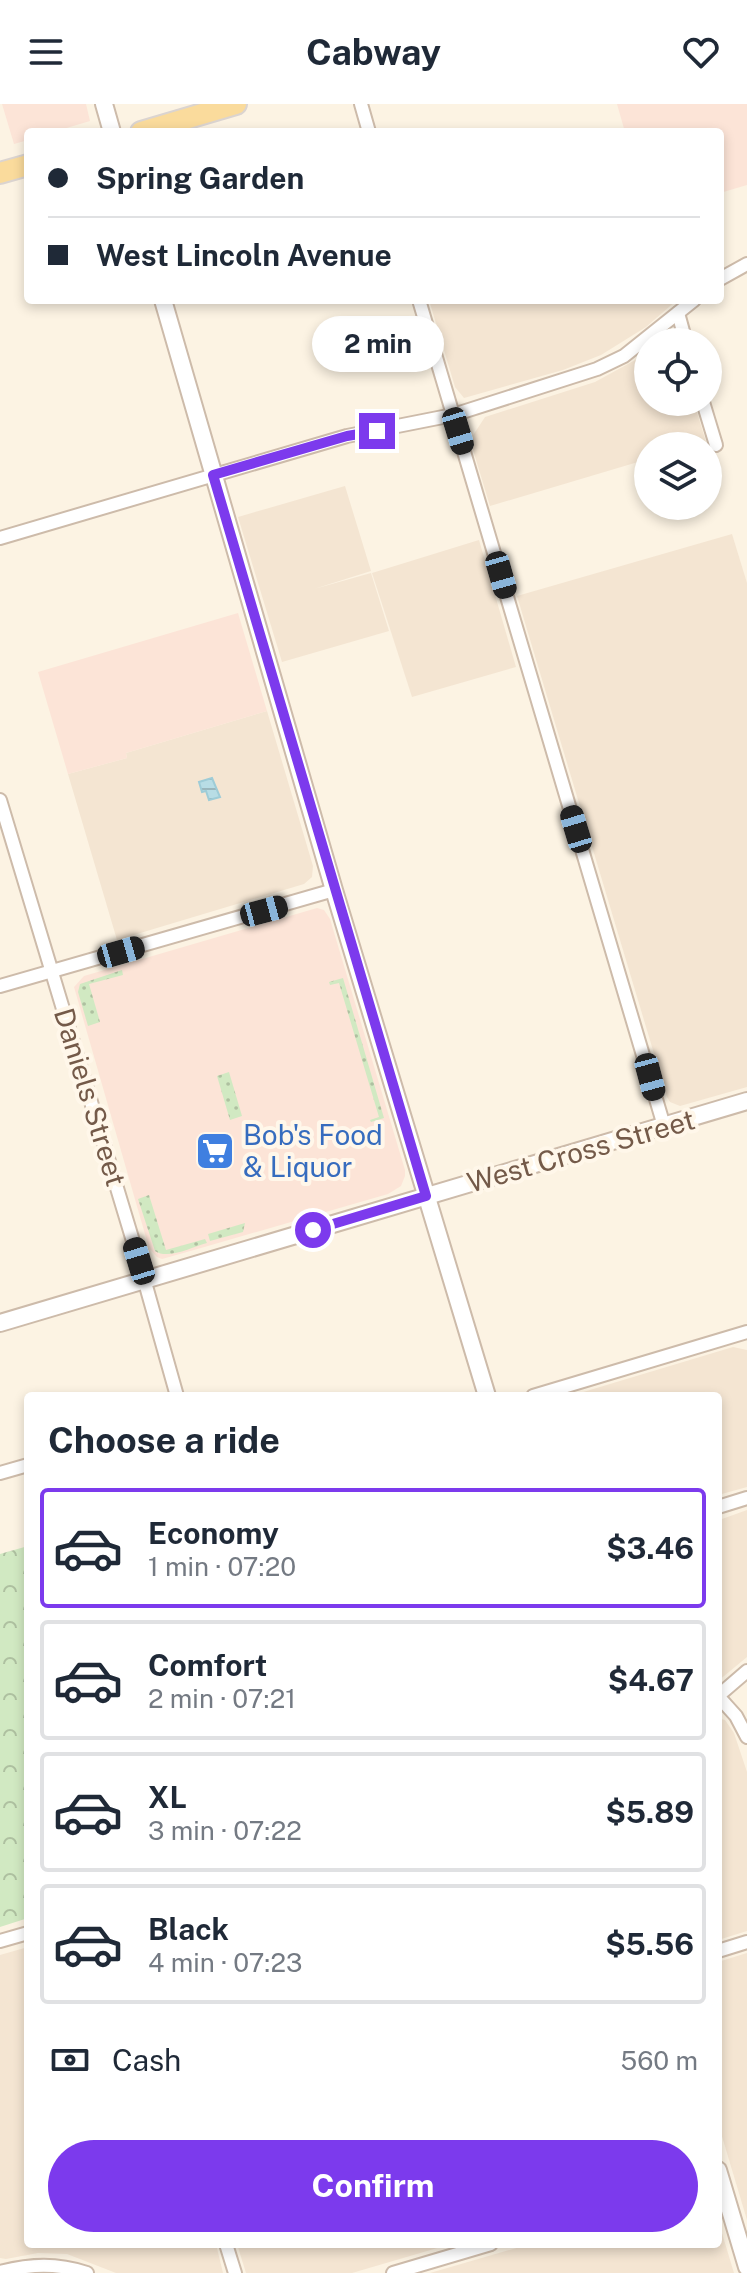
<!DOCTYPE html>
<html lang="en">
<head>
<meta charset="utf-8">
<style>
	:root { --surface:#fff; --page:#f6f6f7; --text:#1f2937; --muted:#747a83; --line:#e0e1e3; --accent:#7c3aed }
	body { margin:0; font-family:"Public Sans",sans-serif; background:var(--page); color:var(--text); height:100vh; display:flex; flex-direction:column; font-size:30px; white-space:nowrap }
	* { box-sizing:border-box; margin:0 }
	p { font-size:26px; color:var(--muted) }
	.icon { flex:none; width:44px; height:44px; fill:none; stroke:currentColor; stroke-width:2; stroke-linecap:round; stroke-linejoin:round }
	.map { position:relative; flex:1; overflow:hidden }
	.drawer { position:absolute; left:24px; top:1288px; width:698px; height:856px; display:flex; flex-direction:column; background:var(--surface); border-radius:8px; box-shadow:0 4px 12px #0003 }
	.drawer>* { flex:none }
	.guide { position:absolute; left:24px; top:24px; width:700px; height:176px; border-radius:8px; box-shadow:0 4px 12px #0003; display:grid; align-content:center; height:176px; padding:0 24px; background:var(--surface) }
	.controls { position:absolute; left:634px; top:224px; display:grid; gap:16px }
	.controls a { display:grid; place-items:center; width:88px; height:88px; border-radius:50%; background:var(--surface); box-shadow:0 4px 12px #0003; font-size:40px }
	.end { position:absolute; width:36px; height:36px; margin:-18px; border:10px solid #7c3aed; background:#fff; box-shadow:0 0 0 4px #fff }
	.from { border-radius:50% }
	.bubble { position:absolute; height:56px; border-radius:28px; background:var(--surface); box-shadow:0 4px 12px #0003; font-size:26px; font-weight:700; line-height:56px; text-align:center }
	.car { position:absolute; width:24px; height:48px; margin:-24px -12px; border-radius:10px; box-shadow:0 0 6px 2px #0007; background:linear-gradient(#222 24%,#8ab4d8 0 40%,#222 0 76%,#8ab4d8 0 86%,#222 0) }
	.guide b { display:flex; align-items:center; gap:28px; height:76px; font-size:30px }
	.guide b+b { border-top:2px solid var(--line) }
	.guide i { width:20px; height:20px; background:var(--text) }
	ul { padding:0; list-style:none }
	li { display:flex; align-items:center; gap:24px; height:120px; margin:0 16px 12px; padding:0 8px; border:4px solid var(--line); border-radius:8px }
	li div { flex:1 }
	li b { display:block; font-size:30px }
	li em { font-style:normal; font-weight:700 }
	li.selected { border-color:var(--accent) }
	li>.icon { width:72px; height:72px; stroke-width:1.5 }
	h2 { padding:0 24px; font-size:36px; line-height:96px }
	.pay { display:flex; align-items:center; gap:20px; height:88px; padding:0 24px; font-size:30px }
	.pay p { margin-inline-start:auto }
	.cta { display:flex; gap:16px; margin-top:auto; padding:16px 24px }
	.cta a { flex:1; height:92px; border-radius:48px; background:var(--accent); color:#fff; font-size:32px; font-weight:700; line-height:92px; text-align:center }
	header { display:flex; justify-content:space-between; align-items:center; height:104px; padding:0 24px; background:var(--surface); font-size:36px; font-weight:700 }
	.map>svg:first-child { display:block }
	.residential { fill:#f4e5d2 }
	.commercial { fill:#fce4d7 }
	.grass { fill:url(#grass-dots) }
	.park { fill:url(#park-crowns) }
	.water { fill:url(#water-rules); stroke:#9eccd7; stroke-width:2 }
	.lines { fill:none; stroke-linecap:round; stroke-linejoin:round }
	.minor-casing { stroke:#cdbbaa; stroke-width:16 }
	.tertiary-casing { stroke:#cdbbaa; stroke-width:20 }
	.primary-casing { stroke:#dbd4d0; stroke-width:24 }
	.minor { stroke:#fff; stroke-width:12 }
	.tertiary { stroke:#fff; stroke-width:16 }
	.primary { stroke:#fadb9c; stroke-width:20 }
	.route { stroke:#7c3aed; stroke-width:10 }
	.labels { text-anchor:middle; stroke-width:8; stroke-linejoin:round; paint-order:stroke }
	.street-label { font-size:28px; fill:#745a49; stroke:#fff7ea }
	.shop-label { font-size:28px; fill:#366cbe; stroke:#fff7ea; text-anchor:start }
</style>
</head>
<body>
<header><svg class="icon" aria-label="menu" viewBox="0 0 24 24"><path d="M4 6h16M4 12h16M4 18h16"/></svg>Cabway<svg class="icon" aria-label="heart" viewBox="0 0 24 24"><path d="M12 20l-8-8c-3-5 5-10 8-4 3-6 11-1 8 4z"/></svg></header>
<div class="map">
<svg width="747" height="2169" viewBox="0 0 747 2169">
	<defs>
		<pattern id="grass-dots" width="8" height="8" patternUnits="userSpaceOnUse" patternTransform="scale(2)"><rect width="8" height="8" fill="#d1e9c2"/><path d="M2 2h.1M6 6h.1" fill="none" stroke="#aec0a0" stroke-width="1.8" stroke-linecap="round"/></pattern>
		<pattern id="park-crowns" width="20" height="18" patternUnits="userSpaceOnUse" patternTransform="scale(2)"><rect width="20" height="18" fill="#d1e9c2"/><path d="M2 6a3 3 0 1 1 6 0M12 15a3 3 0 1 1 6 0" fill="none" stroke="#aec0a0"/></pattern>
		<pattern id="water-rules" width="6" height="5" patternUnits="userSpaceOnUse" patternTransform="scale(2)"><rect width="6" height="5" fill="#b8dde5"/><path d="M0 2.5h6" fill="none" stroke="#9ab6bc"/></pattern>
	</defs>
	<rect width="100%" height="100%" fill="#fcf3e3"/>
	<g class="residential">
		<polygon points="429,196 677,196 646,223 601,251 563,266 464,294 455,283"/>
		<polygon points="648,249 648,298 694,298 706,338 693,342 648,342 648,355 490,402 470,336 485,313 595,278"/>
		<polygon points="345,382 371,467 314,485 371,469 389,527 282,558 238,413"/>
		<polygon points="732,430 747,479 747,983 680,1002 670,998 667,993 517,492"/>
		<polygon points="479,436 516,563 412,593 372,469"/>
		<polygon points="267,607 313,762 312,773 304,780 117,836 68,670 127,654 126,649"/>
		<polygon points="733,1243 747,1246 747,1383 718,1391 718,1292 570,1292"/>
		<polygon points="747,1406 747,1553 718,1577 718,1421 722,1415"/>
		<polygon points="718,1614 725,1616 734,1629 747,1668 747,1827 718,1836"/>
		<polygon points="28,1843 28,2140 216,2140 223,2169 116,2169 67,2150 38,2149 6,2155 0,2154 0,1851"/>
		<polygon points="747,1849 747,2116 718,2019 718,1858"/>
		<polygon points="718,2116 734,2169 430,2169 530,2140 718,2140"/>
		<polygon points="237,2140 451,2140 352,2169 246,2169"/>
	</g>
	<g class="commercial">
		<polygon points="2,0 86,0 90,17 53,28 28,28 28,36 14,40"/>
		<polygon points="617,0 747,0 747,81 720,89 720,28 625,28"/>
		<polygon points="238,509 267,607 126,649 127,654 68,670 38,568"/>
		<polygon points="317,804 324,806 330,815 405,1066 405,1072 401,1082 388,1090 201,1144 162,1155 157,1153 149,1144 74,883 84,872"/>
	</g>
	<g class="grass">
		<polygon points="122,866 123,871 89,880 100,918 88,922 78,888 80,880"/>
		<polygon points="343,874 384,1014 371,1018 370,1016 379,1013 339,879 330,881 329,878"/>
		<polygon points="229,968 242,1012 230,1016 217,972"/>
		<path d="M149 1091 166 1146 205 1135 207 1139C192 1143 168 1156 155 1147L138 1095Z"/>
		<polygon points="245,1119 243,1128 210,1137 208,1130"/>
	</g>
	<polygon class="park" points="28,1442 28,1814 0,1823 0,1450"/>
	<polygon class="water" points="212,674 220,693 209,696 206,687 202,688 199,678"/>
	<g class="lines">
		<g class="minor-casing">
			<g id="minor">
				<polyline points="361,0 369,28"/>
				<polyline points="720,175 747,160"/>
				<polyline points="419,196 664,1022"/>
				<polyline points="678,209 686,238"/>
				<polyline points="703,298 716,341"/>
				<polyline points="0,434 347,332 453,311 597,265 624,252 694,196"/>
				<polyline points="0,696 139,1157 177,1292"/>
				<polyline points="0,882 334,786"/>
				<polyline points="533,1292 747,1228"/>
				<polyline points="0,1369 28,1361"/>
				<polyline points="718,1403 747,1394"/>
				<polyline points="718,1592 736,1612 747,1633"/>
				<polyline points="718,1592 747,1567"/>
				<polyline points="0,1837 28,1829"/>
				<polyline points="718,1847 747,1838"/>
				<polyline points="226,2140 235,2169"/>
				<path d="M0 2168C31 2160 57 2159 87 2169"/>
				<polyline points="393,2169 491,2140"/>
			</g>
		</g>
		<g class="tertiary-casing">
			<g id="tertiary">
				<polyline points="104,0 112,28"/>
				<polyline points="163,196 334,786 487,1292"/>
				<polyline points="0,1219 747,997"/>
				<polyline points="718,2066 747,2163"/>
			</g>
		</g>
		<g class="primary-casing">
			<g id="primary">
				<polyline points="141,28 236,0"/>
				<polyline points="0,69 28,61"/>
			</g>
		</g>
		<use href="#minor" class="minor"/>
		<use href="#tertiary" class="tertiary"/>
		<use href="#primary" class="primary"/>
	</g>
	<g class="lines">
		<polyline class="route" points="313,1126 426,1092 213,371 347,332 377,327"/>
	</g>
	<defs>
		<g id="supermarket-square" transform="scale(2)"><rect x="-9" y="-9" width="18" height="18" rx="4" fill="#3f7fe0" stroke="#fff7ea"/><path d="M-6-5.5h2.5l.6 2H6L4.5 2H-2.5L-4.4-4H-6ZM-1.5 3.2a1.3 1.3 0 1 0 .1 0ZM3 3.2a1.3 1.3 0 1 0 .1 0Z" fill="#fff"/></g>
	</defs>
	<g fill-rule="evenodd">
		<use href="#supermarket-square" x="215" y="1047"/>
	</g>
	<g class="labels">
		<g class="street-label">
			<text transform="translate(90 993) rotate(73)" y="10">Daniels Street</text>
			<text transform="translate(581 1047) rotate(-16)" y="10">West Cross Street</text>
		</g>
		<g class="shop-label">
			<text x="243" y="1041">Bob's Food<tspan x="243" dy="32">&amp; Liquor</tspan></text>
		</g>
	</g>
</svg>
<div class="controls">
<a><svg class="icon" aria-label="locate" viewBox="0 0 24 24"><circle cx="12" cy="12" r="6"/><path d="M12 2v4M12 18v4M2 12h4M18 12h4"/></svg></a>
<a><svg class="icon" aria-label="layers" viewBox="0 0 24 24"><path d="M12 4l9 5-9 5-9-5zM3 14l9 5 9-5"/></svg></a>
</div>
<i class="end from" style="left:313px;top:1126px"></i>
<i class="end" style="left:377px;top:327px"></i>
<div class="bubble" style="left:312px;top:212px;width:132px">2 min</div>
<i class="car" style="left:458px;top:327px;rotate:163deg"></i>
<i class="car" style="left:501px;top:471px;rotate:164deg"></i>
<i class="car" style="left:576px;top:725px;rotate:343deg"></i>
<i class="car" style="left:264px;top:807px;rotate:75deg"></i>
<i class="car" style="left:121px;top:848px;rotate:74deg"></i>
<i class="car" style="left:650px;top:973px;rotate:165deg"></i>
<i class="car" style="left:139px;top:1157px;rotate:343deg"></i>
<div class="guide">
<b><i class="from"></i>Spring Garden</b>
<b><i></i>West Lincoln Avenue</b>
</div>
<section class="drawer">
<h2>Choose a ride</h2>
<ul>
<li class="selected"><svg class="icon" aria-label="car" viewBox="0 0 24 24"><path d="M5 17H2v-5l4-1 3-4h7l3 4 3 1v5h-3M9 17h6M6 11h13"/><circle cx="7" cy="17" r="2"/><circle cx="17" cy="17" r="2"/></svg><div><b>Economy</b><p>1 min · 07:20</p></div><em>$3.46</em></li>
<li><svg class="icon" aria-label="car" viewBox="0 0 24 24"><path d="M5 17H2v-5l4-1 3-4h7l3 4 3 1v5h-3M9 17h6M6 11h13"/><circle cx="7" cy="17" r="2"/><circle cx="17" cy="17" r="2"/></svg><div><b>Comfort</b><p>2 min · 07:21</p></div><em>$4.67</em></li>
<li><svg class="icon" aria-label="car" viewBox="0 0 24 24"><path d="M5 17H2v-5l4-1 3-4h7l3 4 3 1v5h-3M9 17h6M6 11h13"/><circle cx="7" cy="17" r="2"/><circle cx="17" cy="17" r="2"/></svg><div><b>XL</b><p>3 min · 07:22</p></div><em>$5.89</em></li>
<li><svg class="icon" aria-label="car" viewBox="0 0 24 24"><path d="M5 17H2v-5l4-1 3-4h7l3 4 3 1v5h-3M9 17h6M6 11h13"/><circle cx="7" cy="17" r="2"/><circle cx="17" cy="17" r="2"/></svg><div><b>Black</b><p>4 min · 07:23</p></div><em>$5.56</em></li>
</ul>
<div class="pay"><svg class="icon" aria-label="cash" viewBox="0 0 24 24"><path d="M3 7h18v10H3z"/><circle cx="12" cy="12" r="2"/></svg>Cash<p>560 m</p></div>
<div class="cta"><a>Confirm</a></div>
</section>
</div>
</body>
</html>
